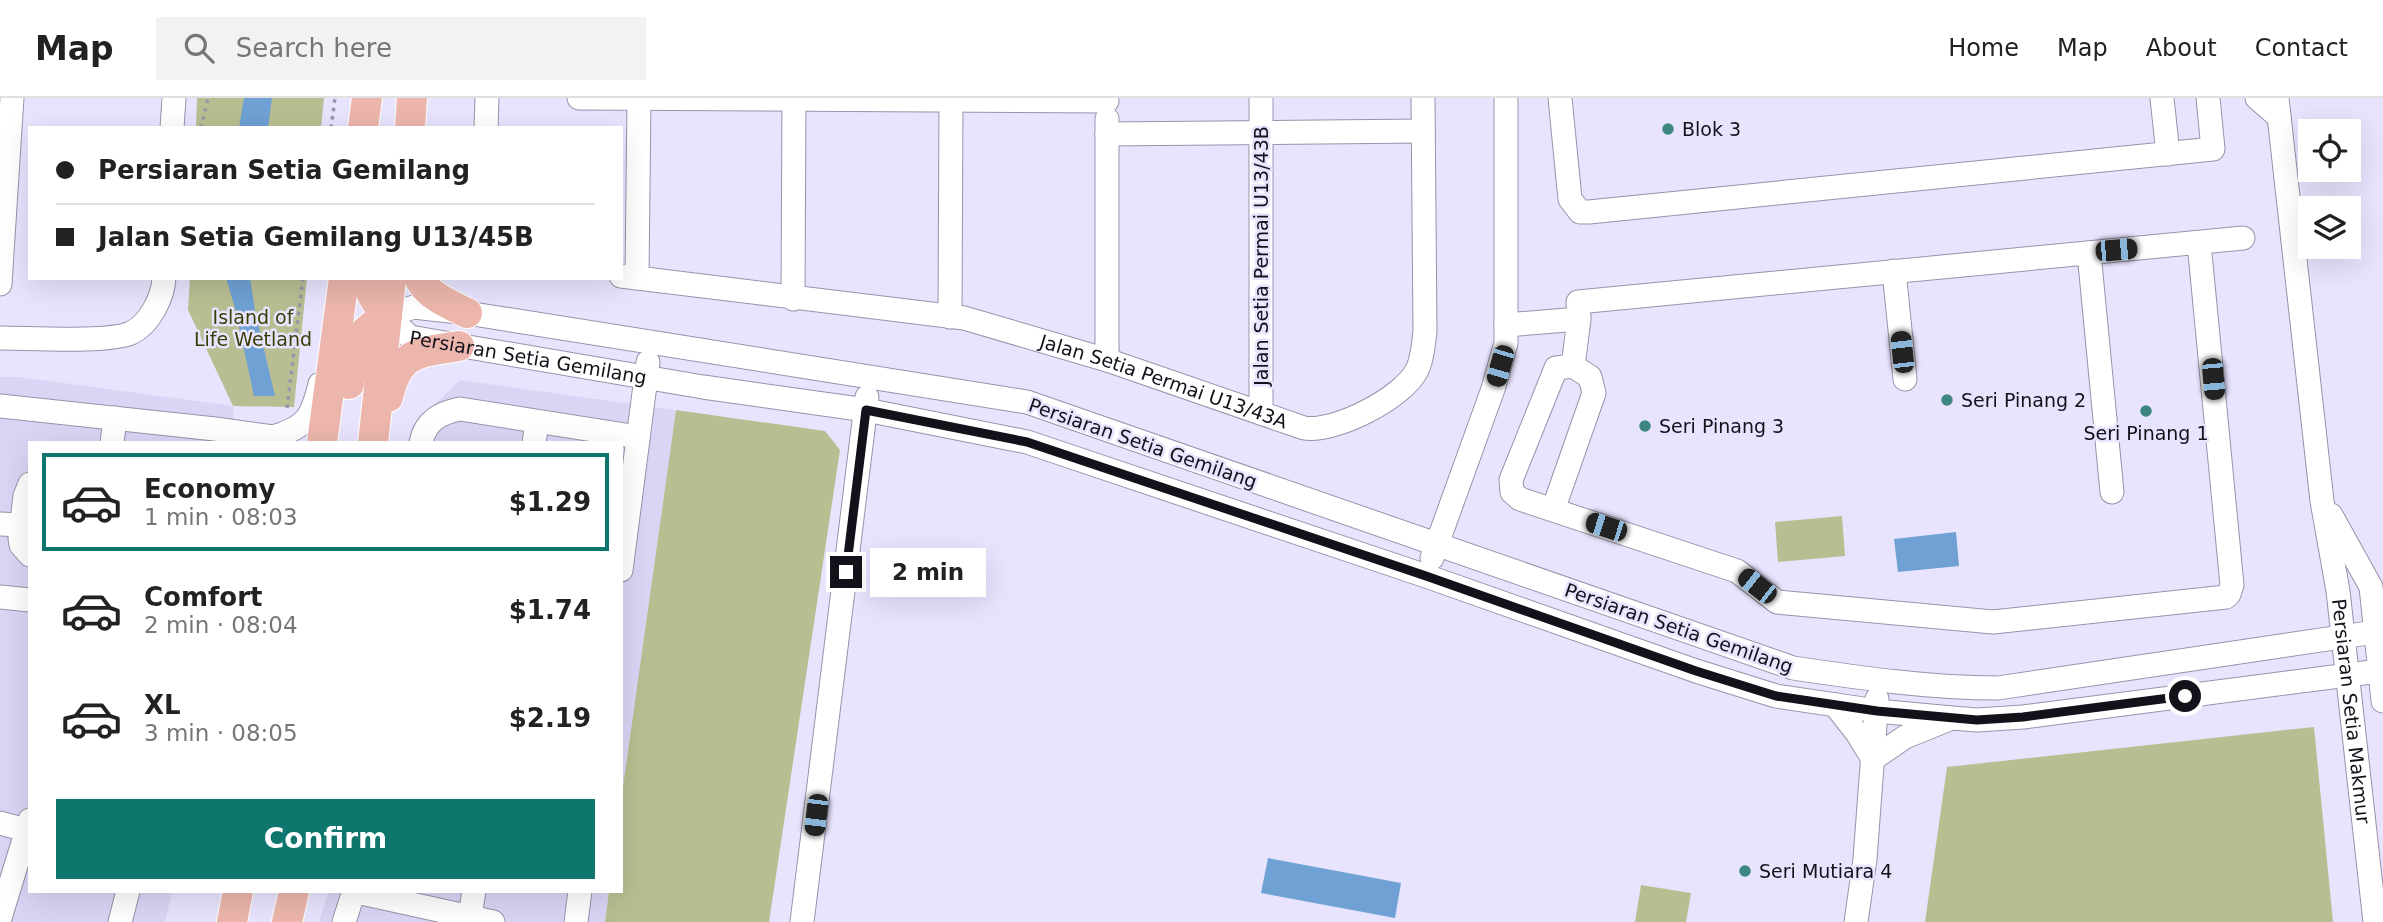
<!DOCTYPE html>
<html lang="en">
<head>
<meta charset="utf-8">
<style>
	:root { --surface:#fff; --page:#f2f2f2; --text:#222; --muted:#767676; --line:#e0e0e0; --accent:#0f766e }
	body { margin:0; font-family:"DejaVu Sans",sans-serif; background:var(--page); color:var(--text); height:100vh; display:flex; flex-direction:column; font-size:26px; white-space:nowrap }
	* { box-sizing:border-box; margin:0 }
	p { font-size:23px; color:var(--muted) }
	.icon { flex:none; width:38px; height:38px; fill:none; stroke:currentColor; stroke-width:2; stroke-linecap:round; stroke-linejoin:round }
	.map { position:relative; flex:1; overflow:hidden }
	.drawer { position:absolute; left:28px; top:343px; width:595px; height:452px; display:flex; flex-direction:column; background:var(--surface); border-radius:0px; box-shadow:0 7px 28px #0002 }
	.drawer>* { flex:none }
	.hud { position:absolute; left:28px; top:28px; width:595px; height:154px; border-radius:0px; box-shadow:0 7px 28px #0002; display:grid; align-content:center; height:154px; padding:0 28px; background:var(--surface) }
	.tools { position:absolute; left:2298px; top:21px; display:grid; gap:14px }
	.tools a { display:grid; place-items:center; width:63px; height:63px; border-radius:0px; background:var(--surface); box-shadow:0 7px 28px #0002; font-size:35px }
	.end { position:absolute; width:32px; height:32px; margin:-16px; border:9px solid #131119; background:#fff; box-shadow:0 0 0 4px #fff }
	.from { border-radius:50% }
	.bubble { position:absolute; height:49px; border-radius:0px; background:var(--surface); box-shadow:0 7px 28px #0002; font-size:23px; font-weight:600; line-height:49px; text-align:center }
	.car { position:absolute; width:21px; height:42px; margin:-21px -10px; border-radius:9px; box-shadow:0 0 5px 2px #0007; background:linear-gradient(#222 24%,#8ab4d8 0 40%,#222 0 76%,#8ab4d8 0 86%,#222 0) }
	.hud b { display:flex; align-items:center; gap:24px; height:66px; font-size:26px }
	.hud b+b { border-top:2px solid var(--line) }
	.hud i { width:18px; height:18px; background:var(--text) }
	ul { padding:12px 0 0; list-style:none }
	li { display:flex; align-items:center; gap:21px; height:98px; margin:0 14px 10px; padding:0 14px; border:4px solid transparent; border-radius:0px }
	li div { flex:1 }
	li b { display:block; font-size:26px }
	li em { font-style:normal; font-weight:600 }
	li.on { border-color:var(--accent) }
	li>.icon { width:63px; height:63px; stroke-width:1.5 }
	.button { display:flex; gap:14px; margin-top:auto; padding:14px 28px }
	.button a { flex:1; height:80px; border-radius:0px; background:var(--accent); color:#fff; font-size:28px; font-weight:600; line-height:80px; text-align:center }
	header { display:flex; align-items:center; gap:42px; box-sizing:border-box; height:98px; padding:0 35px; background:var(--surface); border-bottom:2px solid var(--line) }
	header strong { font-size:33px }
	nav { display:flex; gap:38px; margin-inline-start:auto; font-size:24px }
	.search { width:490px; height:63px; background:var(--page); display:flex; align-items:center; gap:18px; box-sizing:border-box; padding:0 24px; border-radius:0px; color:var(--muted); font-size:26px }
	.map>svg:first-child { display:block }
	.built { fill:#dad5f5 }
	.green { fill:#b9be92 }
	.water { fill:#6fa1d5 }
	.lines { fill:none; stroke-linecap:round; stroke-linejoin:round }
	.minor-casing { stroke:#9793aa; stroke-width:25 }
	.major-casing { stroke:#fff; stroke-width:32 }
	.path { stroke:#9895a8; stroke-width:3.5; stroke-dasharray:3.5 5; stroke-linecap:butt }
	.minor { stroke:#fff; stroke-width:23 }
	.major { stroke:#ecb6ac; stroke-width:30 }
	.route { stroke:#131119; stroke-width:9 }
	.poi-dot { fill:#3d857f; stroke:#e8e4fe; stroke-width:2.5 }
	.labels { text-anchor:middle; stroke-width:5; stroke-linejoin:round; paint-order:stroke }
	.poi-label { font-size:19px; fill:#131119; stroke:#e8e4fe; text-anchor:start }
	.street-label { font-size:19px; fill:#131119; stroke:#e8e4fe }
	.park-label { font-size:19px; fill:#3a3e05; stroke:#e8e4fe }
</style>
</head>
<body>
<header>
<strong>Map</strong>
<div class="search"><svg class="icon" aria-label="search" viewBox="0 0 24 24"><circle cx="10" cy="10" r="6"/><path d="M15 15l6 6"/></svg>Search here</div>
<nav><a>Home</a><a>Map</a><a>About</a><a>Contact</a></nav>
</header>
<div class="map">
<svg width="2383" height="824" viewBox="0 0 2383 824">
	<rect width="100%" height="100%" fill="#e8e4fe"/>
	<g class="built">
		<polygon points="0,279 19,279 233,308 235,345 30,345 30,793 172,793 165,824 0,824"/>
		<polygon points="460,282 676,312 621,703 621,345 408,345 411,329"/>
		<polygon points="329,793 609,793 605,824 319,824"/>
	</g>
	<g class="green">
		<polygon points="197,0 324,0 321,30 196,30"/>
		<polygon points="190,180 307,180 294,309 233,308 188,212"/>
		<polygon points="676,312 825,333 840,352 769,824 605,824 609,793 621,793 621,703"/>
		<polygon points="1842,418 1845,458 1778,464 1775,424"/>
		<polygon points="2314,629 2333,824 1925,824 1947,669"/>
		<polygon points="1641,787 1691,795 1686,824 1635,824"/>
	</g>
	<g class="water">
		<polygon points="244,0 272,0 268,30 239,30"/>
		<polygon points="226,180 250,180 255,213 275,298 254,298 235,210"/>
		<polygon points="1956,434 1959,468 1898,474 1894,441"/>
		<polygon points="1268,760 1401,785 1395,820 1261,795"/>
	</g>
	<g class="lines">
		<g class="minor-casing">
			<g id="minor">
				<polyline points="579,0 1107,3"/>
				<polyline points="1560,0 1570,101 1580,114 1589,114 2213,51 2208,0"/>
				<polyline points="2162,0 2168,56"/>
				<polyline points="2257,0 2279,19"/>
				<path id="s1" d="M2277 0 2322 403 2338 493 2375 824"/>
				<polyline points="172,30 174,0"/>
				<polyline points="486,30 487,0"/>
				<polyline points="1107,36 1423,33"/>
				<polyline points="2089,155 2112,394"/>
				<polyline points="1894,173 1905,281"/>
				<path id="s2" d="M621 178 964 220 1107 262 1304 330C1335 335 1403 300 1417 272 1423 260 1423 247 1425 234L1423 0"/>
				<polyline points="637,180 639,0"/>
				<polyline points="0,186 12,0"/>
				<polyline points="793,201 794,0"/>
				<polyline points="950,219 951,0"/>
				<polyline points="1506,227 1579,221"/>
				<path d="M0 240C30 240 108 245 131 235 150 226 163 199 164 180"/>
				<polyline points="1107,262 1107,21"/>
				<polyline points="1573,268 1579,221 1578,204 2243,140"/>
				<polyline points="0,308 215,331 273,339 284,345"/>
				<polyline points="1261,315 1261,0"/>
				<path d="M273 339C307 329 312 319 320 286"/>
				<polyline points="112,345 115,320"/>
				<path d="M421 345C425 323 440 315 460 311L638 339"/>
				<polyline points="534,345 537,324"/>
				<polyline points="30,386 25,398 20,440 21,447 30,457"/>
				<polyline points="1553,412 1594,295 1590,279 1573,268 1556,270 1511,382 1512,394 1520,401 1737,473 1777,504 1993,524 2226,499 2229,496 2232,487 2199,145"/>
				<polyline points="2331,417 2371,489 2383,603"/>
				<polyline points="0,426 21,427"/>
				<polyline points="1432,460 1493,291 1506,245 1506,0"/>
				<polyline points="621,472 648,264"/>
				<polyline points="0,499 30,502"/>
				<path id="s3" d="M2375 534 1998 590C1929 590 1861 580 1793 570L1027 304 467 215 414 209 387 218 410 239 703 289 866 312 1027 344 1426 478 1696 573 1776 598 1877 613 1952 620 1977 622 2023 619 2379 573"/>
				<polyline points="1835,607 1857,635 1873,661"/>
				<polyline points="1873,661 1905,639 1947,622"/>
				<polyline points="0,725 30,733"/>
				<polyline points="352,793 493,824"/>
				<polyline points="0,820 30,722"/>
				<polyline points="120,824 128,793"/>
				<polyline points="344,824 354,793"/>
				<polyline points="469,824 474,793"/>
				<polyline points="576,824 580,793"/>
				<polyline points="802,824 867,299"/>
				<polyline points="1856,824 1865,761 1877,601"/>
			</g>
		</g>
		<g class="major-casing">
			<g id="major">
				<polyline points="363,30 367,0"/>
				<polyline points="410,30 412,0"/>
				<path d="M367 180C369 196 377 206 387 218"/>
				<path d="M419 180C428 198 449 206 467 215"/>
				<path d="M349 286C355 249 352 238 387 218"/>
				<path d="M388 299C399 253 417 255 459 248"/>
				<polyline points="322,345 344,180"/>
				<polyline points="373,345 391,180"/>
				<polyline points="232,824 238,793"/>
				<polyline points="287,824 294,793"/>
			</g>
		</g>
		<g class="path">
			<polyline points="201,30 208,0"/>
			<polyline points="331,30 335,0"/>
			<polyline points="287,310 303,180"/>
		</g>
		<use href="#minor" class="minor"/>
		<use href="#major" class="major"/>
	</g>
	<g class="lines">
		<polyline class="route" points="846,474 866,312 1027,344 1426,478 1696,573 1776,598 1877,613 1977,622 2023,619 2185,598"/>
	</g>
	<g class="poi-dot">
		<circle cx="1668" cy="31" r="7"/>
		<circle cx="1947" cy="302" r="7"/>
		<circle cx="2146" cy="313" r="7"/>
		<circle cx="1645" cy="328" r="7"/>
		<circle cx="1745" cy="773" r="7"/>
	</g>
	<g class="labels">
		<g class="poi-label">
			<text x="1682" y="38">Blok 3</text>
			<text x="1961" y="309">Seri Pinang 2</text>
			<text x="1659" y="335">Seri Pinang 3</text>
			<text x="2146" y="342" text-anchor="middle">Seri Pinang 1</text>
			<text x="1759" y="780">Seri Mutiara 4</text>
		</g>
		<g class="street-label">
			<text transform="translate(1261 158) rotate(-90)" y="7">Jalan Setia Permai U13/43B</text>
			<text dy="7" stroke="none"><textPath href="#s3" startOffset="2198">Persiaran Setia Gemilang</textPath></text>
			<text dy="7" stroke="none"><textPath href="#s2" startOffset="555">Jalan Setia Permai U13/43A</textPath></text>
			<text transform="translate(1143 345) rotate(19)" y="7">Persiaran Setia Gemilang</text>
			<text transform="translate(1679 530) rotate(19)" y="7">Persiaran Setia Gemilang</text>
			<text dy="7" stroke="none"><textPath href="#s1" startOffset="618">Persiaran Setia Makmur</textPath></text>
		</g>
		<g class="park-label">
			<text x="253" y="226">Island of<tspan x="253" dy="22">Life Wetland</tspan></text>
		</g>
	</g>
</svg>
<div class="tools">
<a><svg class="icon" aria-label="locate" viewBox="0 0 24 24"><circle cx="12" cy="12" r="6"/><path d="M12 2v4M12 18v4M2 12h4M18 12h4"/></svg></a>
<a><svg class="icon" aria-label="layers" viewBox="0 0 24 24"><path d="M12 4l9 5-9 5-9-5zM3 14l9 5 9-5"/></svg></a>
</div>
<i class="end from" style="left:2185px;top:598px"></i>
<i class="end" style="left:846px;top:474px"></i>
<div class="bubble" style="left:870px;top:450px;width:116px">2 min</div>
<i class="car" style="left:2116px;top:152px;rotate:85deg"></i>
<i class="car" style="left:1902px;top:254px;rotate:354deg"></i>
<i class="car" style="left:1500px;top:268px;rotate:196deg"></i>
<i class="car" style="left:2213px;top:281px;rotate:175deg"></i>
<i class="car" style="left:1606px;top:429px;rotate:288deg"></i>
<i class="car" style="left:1757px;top:488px;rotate:308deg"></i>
<i class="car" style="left:816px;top:717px;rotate:187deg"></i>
<div class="hud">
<b><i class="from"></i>Persiaran Setia Gemilang</b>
<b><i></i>Jalan Setia Gemilang U13/45B</b>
</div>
<section class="drawer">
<ul>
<li class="on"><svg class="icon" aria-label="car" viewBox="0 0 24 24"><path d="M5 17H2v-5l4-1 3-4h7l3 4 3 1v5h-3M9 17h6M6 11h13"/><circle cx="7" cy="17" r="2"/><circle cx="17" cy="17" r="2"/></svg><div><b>Economy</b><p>1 min · 08:03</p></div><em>$1.29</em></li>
<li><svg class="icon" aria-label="car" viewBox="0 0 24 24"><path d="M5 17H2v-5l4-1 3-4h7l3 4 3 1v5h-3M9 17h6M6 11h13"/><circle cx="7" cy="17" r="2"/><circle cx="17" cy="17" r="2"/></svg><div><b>Comfort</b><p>2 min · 08:04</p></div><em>$1.74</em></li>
<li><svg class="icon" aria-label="car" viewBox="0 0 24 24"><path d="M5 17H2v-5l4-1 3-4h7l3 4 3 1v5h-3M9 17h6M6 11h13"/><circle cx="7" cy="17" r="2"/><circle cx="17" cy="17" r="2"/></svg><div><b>XL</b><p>3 min · 08:05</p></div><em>$2.19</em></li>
</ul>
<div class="button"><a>Confirm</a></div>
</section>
</div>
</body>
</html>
